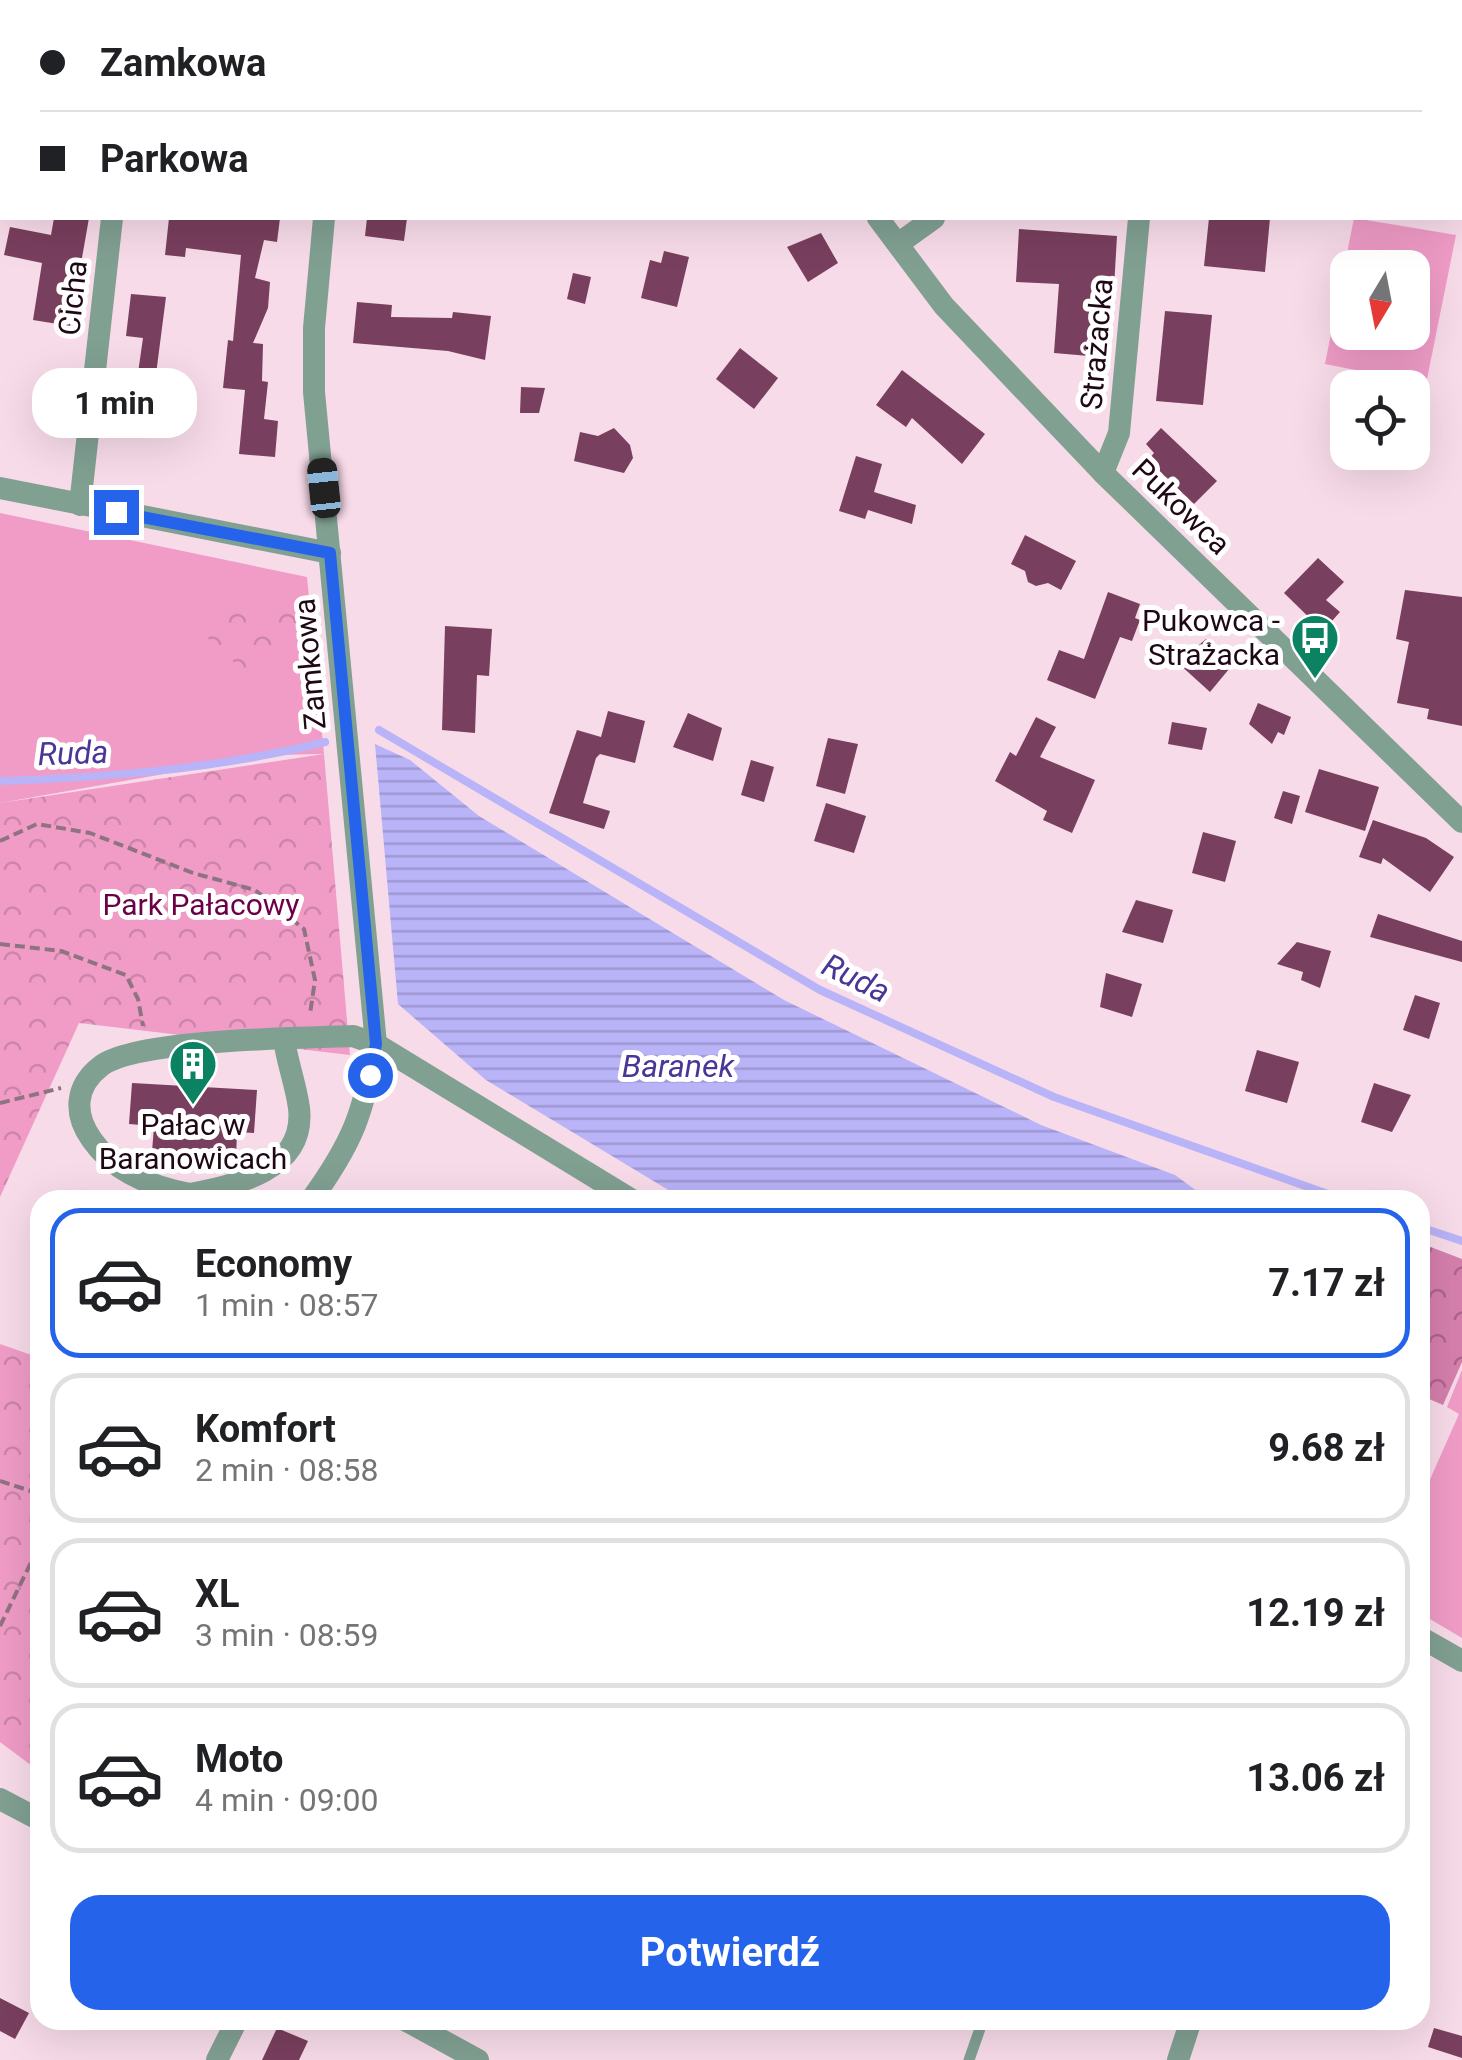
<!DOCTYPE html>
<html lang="pl">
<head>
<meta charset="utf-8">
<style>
	:root { --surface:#fff; --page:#f2f2f2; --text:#202124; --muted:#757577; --line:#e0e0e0; --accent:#2563eb }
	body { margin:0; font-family:Roboto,sans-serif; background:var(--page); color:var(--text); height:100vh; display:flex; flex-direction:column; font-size:38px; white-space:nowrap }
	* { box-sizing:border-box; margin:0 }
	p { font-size:32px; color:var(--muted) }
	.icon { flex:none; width:55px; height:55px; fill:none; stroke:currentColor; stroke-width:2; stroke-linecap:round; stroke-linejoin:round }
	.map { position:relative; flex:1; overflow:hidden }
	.sheet { position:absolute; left:30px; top:1190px; width:1400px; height:840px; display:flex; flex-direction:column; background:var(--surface); border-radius:30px; box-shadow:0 10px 40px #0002 }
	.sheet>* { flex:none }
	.banner { position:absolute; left:0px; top:0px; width:1462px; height:220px; box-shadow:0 10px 40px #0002; display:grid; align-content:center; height:220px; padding:0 40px; background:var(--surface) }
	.needle { width:65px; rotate:190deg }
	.fabs { position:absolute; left:1330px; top:250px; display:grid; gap:20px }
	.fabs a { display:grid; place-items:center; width:100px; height:100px; border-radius:20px; background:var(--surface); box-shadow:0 10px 40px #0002; font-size:50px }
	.end { position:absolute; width:45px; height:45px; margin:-22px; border:12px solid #2563eb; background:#fff; box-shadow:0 0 0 5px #fff }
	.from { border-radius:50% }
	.bubble { position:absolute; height:70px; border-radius:30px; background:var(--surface); box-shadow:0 10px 40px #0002; font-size:32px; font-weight:700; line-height:70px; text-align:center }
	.car { position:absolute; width:30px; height:60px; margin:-30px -15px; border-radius:12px; box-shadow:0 0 8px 2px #0007; background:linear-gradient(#222 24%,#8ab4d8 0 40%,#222 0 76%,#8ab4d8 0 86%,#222 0) }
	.banner b { display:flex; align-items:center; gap:35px; height:95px; font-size:38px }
	.banner b+b { border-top:2px solid var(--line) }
	.banner i { width:25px; height:25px; background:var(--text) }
	ul { padding:18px 0 0; list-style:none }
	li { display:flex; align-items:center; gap:30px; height:150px; margin:0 20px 15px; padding:0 20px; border:5px solid var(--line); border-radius:30px }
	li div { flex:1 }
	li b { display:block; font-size:38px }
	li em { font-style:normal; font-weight:700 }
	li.on { border-color:var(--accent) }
	li>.icon { width:90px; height:90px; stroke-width:1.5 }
	.primary-button { display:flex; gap:20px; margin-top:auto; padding:20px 40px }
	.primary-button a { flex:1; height:115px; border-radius:30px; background:var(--accent); color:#fff; font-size:40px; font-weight:700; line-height:115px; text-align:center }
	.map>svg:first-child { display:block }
	.green { fill:#f09cc7; fill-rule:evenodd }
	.forest { fill:url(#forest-crowns) }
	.park { fill:url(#park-crowns) }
	.water { fill:url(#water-rules) }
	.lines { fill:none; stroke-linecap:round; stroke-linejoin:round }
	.stream { stroke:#b9b3f8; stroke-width:8 }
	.building { fill:#793f5e }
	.path { stroke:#8e7481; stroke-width:4; stroke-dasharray:10 5; stroke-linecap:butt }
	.lane { stroke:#80a092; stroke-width:11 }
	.street { stroke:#80a092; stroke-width:22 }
	.route { stroke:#2563eb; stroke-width:12 }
	.labels { text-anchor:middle; stroke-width:10; stroke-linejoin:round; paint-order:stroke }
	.street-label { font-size:30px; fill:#1f0815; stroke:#fff }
	.poi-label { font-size:30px; fill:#1f0815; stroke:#fff; text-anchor:end }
	.park-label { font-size:30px; fill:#6c0048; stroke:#fff }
	.water-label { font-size:32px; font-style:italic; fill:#4a3696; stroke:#fff }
</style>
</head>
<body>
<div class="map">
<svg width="1462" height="2060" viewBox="0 0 1462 2060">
	<defs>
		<pattern id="forest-crowns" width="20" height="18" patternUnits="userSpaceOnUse" patternTransform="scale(2.5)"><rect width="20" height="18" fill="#d67fad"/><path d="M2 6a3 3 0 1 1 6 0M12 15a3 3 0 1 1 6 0" fill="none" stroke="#ad668c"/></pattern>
		<pattern id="park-crowns" width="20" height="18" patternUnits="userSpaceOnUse" patternTransform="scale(2.5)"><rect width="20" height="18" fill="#f09cc7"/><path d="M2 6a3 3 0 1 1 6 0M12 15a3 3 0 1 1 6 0" fill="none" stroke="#cd85aa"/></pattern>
		<pattern id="water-rules" width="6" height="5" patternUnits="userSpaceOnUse" patternTransform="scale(2.5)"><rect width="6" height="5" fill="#b9b3f8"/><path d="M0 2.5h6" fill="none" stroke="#9f98d4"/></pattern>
	</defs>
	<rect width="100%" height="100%" fill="#f8dbe9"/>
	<g class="green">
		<path d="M1354 218 1456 235 1426 384 1325 364ZM1348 268H1412V332H1348Z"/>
		<polygon points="0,513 307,577 324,754 271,755 0,803"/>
		<polygon points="1462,1370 1462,1638 1420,1613 1420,1502 1459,1414 1447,1407"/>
	</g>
	<polygon class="forest" points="1420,1243 1462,1259 1462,1362 1443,1405 1420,1395"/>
	<g class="park">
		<polygon points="215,599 298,615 301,648 248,670 234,665 231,651 203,636"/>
		<polygon points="324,754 350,1055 79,1023 0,1197 0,803"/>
		<polygon points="0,1344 40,1358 40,1772 0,1742"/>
	</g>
	<polygon class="water" points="375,744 410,760 479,816 784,1000 1041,1125 1175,1175 1209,1200 685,1200 486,1080 398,1004"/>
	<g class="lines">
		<g class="stream">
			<polyline points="379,730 820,990 1054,1097 1345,1200"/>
			<path d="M0 781C111 777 217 769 325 742"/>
			<polyline points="1420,1227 1462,1241"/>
		</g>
	</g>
	<g class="building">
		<polygon points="54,218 89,218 70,326 33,320 42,263 4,255 10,227 51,235"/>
		<polygon points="169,218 280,218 277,242 264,240 255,278 270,282 268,308 253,343 263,344 262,381 268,382 264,419 278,421 275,457 239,454 245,390 223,388 228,340 233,341 241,255 186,248 185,257 165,255"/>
		<polygon points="367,218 407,218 404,241 365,236"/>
		<polygon points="1209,218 1270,218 1265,272 1204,266"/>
		<polygon points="1019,229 1117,236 1114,288 1095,287 1089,356 1054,353 1059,284 1016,282"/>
		<polygon points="821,233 838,263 808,282 787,247"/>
		<polygon points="664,251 689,257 677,307 641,298 650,260 661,263"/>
		<polygon points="573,273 591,277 585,304 567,299"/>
		<polygon points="131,294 166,297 155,382 137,380 143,338 126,336"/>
		<polygon points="357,302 392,305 391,317 452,318 453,312 491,316 485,360 448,351 353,343"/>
		<polygon points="1165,311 1212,315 1203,405 1156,401"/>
		<polygon points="740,348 778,378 754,409 716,379"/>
		<polygon points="902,370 985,434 962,464 912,418 906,427 876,405"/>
		<polygon points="521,387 545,388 539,413 520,413"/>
		<polygon points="614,428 630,445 633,458 624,473 574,461 580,432 598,436"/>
		<polygon points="1161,428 1217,481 1194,504 1148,460 1154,453 1146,444"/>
		<polygon points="856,456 882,464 874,492 916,505 912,524 868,510 865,519 839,511"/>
		<polygon points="1025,535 1076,561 1061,590 1048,583 1036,586 1028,582 1025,571 1011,564"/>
		<polygon points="1318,558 1344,582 1326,600 1340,612 1323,631 1284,593"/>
		<polygon points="1405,590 1462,597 1462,726 1427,719 1429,709 1397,703 1409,642 1396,639"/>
		<polygon points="1108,592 1140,604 1135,618 1140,620 1132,641 1120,637 1095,699 1047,680 1059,650 1084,659"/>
		<polygon points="445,626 492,629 489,676 477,675 475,733 442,730"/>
		<polygon points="1206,639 1234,663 1210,692 1178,663"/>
		<polygon points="1258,703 1291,717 1284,735 1278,732 1272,744 1249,724"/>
		<polygon points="608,711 645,721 635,763 600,754 596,758 583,803 610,811 604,829 549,813 577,730 601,737"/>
		<polygon points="688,713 722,728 713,761 673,747"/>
		<polygon points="1036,717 1056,727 1040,757 1095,780 1072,833 1043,820 1047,811 995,781 1010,752 1016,756"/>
		<polygon points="1172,722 1207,728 1202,750 1168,744"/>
		<polygon points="828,738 858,744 845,794 816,786"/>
		<polygon points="751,760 774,767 764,802 741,795"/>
		<polygon points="1319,769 1379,787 1365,831 1305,812"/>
		<polygon points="1283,791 1300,796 1292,824 1274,818"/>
		<polygon points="826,803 866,816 854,853 814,841"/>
		<polygon points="1373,820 1426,838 1454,857 1430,892 1383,858 1381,864 1359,857"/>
		<polygon points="1203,832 1236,841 1225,882 1192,873"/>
		<polygon points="1136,900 1173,910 1163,943 1122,932"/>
		<polygon points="1378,914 1462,941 1462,962 1370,937"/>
		<polygon points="1297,942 1331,951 1320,988 1301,980 1303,972 1277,964"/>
		<polygon points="1106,973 1142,984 1132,1017 1100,1007"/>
		<polygon points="1415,995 1440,1003 1429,1039 1403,1030"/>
		<polygon points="1257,1050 1299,1062 1287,1103 1245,1091"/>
		<polygon points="132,1083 257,1090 254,1133 237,1132 236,1158 152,1152 154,1126 129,1124"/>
		<polygon points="1374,1083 1411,1095 1392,1132 1361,1122"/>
		<polygon points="0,1998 29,2013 15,2039 0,2031"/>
		<polygon points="277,2028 308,2041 299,2060 262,2060"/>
		<polygon points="1434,2028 1462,2036 1462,2058 1428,2047"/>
	</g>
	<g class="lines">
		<g class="path">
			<polyline points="0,841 37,824 90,833 193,873 255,890 304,929 315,980 310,1014"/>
			<polyline points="0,944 61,951 126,975 138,999 143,1026"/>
			<polyline points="0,1103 61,1088"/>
			<polyline points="0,1481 40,1494"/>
			<polyline points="0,1626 40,1544"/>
		</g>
		<polyline class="lane" points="969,2060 983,2020"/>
		<g class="street">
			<polyline points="701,0 704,2"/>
			<polyline points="137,2 137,0"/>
			<polyline points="349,2 349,0"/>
			<polyline points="963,2 964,0"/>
			<polyline points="1158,2 1159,0"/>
			<polyline points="878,218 944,306 1103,473 1462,822"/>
			<polyline points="898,244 934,218"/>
			<polyline points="1103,473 1119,433 1139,218"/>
			<polyline points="0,488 330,553"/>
			<polyline points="80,505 112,218"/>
			<path d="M190 1194C152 1187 115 1173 92 1140 73 1114 75 1086 101 1066 136 1039 303 1038 353 1036L376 1044 632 1200"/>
			<path d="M188 1200 190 1194C236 1185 306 1170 299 1108 296 1085 287 1062 284 1039"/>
			<path d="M311 1200C353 1142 363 1114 376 1044L314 392V328L324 218"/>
			<polyline points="1420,1637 1462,1661"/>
			<polyline points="0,1799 40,1820"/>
			<polyline points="405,2020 478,2060"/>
			<polyline points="217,2060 237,2020"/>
			<polyline points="1178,2060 1191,2020"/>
		</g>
	</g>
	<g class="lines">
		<polyline class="route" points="116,512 330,553 376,1044 370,1075"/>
	</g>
	<defs>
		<g id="bus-pin" transform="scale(2.5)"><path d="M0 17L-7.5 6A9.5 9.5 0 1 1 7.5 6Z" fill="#0b8362" stroke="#fff"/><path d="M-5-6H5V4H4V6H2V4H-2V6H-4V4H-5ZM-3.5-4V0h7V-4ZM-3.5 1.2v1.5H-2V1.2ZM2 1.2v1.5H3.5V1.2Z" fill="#fff"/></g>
		<g id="building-pin" transform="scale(2.5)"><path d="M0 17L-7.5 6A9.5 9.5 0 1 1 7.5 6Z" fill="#0b8362" stroke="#fff"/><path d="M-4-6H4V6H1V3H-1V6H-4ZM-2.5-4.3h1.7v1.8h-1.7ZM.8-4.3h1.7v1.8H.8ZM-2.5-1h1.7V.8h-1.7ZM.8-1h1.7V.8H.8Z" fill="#fff"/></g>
	</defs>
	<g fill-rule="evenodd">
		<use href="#bus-pin" x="1315" y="638"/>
		<use href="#building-pin" x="193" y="1064"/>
	</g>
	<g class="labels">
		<g class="street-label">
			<text transform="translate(73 298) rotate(-84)" y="10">Cicha</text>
			<text transform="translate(1097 344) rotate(-85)" y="10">Strażacka</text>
			<text transform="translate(1181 507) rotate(44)" y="10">Pukowca</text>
			<text transform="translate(310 664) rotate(-95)" y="10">Zamkowa</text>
		</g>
		<g class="poi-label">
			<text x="1280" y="631">Pukowca -<tspan x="1280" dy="34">Strażacka</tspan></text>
			<text x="193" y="1135" text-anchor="middle">Pałac w<tspan x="193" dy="34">Baranowicach</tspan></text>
		</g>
		<g class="park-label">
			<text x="201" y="915">Park Pałacowy</text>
		</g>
		<g class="water-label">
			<text transform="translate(73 753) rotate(-2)" y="11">Ruda</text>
			<text transform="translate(856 978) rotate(26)" y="11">Ruda</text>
			<text x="678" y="1077">Baranek</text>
		</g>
	</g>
</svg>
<div class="fabs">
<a><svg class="needle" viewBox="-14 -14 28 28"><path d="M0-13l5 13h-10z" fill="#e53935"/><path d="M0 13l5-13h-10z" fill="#757577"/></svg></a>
<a><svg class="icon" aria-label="locate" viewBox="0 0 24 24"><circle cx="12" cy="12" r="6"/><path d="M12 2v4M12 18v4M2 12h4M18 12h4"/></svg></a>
</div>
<i class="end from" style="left:370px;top:1075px"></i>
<i class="end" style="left:116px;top:512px"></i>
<div class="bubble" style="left:32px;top:368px;width:165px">1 min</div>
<i class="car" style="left:324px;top:488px;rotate:354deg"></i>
<div class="banner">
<b><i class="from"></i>Zamkowa</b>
<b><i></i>Parkowa</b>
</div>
<section class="sheet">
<ul>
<li class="on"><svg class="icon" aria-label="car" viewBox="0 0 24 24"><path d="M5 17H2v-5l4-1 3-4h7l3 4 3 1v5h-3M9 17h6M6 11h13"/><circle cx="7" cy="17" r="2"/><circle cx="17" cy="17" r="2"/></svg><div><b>Economy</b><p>1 min · 08:57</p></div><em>7.17 zł</em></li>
<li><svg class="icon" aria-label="car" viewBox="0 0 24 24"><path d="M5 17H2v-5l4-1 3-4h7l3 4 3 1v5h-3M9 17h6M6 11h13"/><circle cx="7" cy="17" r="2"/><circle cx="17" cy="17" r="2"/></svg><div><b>Komfort</b><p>2 min · 08:58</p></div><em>9.68 zł</em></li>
<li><svg class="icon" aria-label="car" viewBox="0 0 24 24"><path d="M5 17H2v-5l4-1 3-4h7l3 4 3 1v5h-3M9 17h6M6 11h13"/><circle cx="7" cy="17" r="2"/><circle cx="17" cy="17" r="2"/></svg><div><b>XL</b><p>3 min · 08:59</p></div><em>12.19 zł</em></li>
<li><svg class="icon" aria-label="car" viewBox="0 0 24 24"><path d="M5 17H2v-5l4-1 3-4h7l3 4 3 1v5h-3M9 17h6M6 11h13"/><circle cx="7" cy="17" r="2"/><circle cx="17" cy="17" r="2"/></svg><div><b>Moto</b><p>4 min · 09:00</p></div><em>13.06 zł</em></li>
</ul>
<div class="primary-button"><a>Potwierdź</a></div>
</section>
</div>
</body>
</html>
